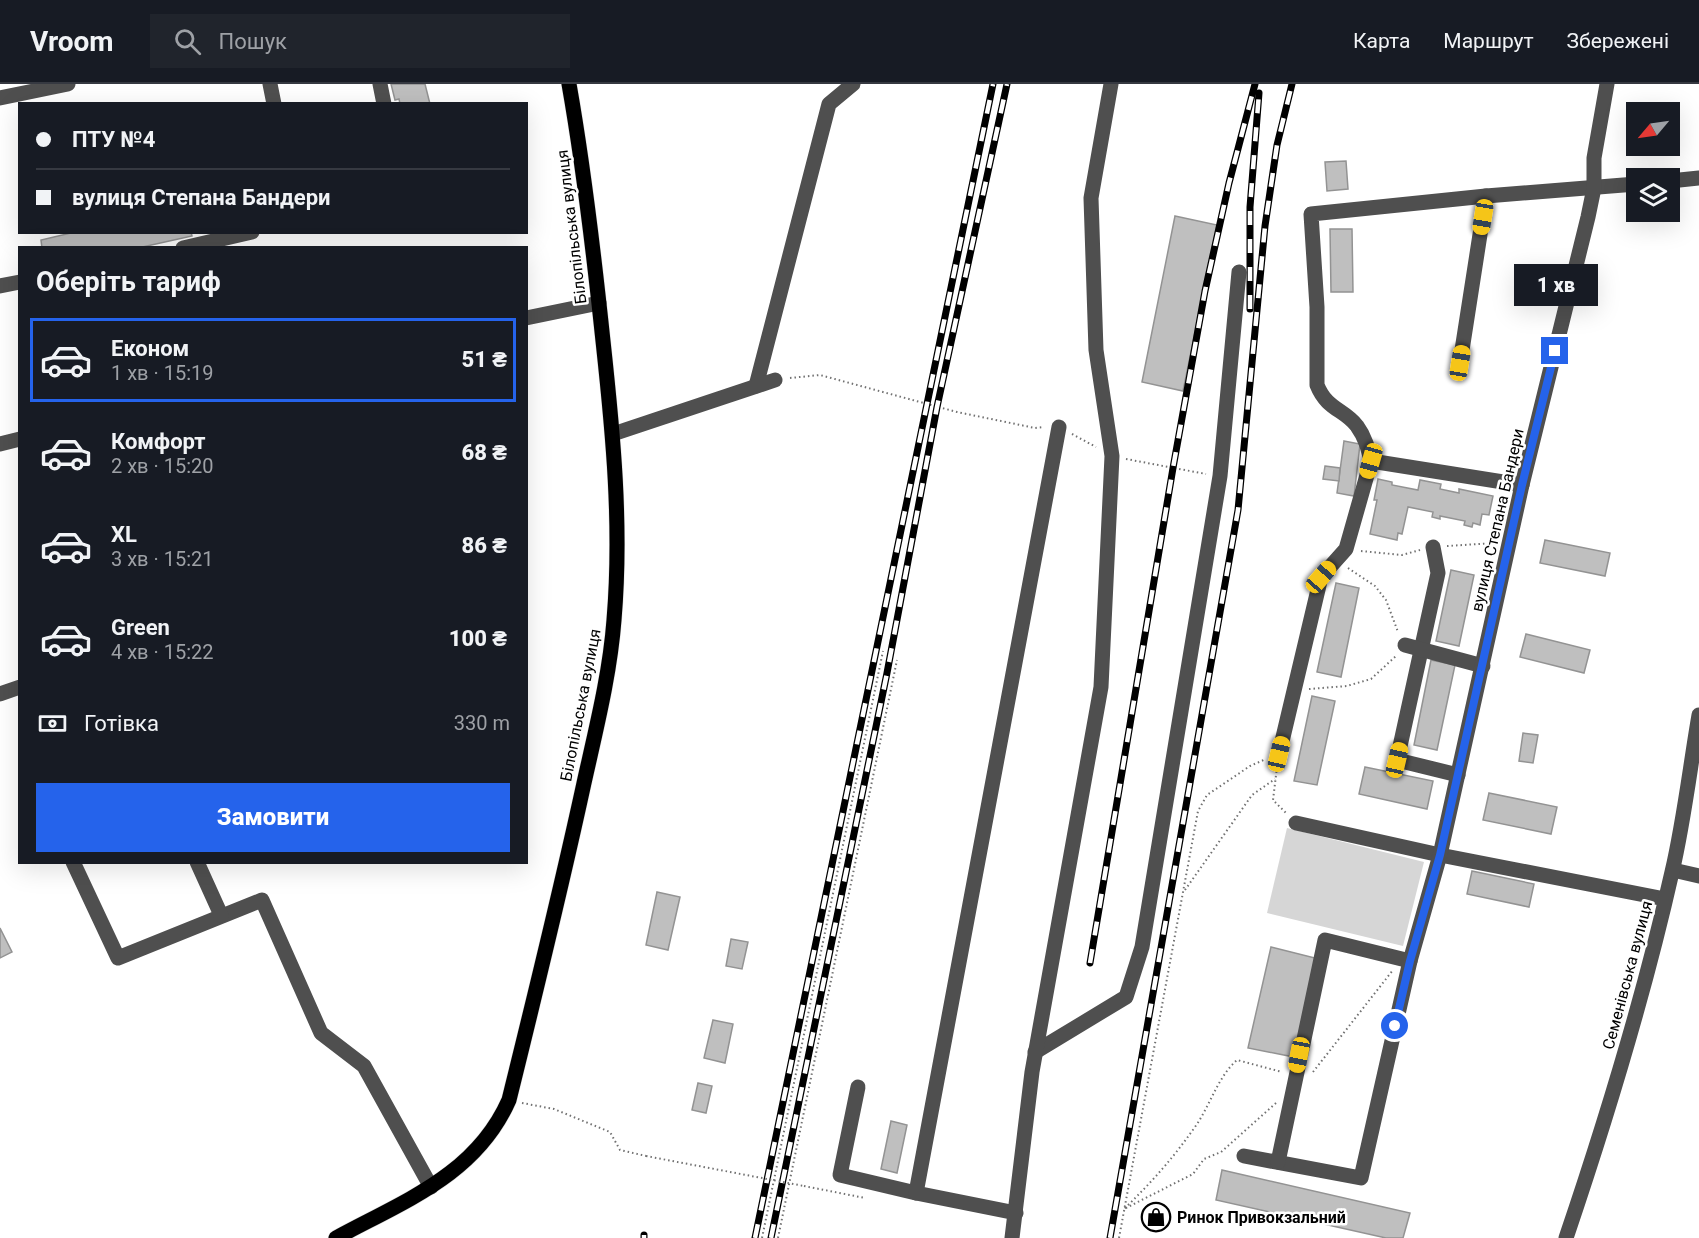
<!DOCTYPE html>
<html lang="uk">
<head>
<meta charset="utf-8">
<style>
	:root { --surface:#171b24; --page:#20242c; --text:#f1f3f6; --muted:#9ea1a6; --line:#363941; --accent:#2563eb }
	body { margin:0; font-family:Roboto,sans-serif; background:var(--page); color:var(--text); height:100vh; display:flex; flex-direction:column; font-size:22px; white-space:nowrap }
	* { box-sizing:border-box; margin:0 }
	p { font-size:20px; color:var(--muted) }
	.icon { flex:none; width:33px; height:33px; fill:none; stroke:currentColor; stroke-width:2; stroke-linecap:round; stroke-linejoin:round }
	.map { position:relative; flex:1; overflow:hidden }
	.panel { position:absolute; left:18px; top:162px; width:510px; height:618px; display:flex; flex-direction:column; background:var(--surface); border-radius:0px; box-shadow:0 6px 24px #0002 }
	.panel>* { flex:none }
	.hud { position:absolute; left:18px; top:18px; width:510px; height:132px; border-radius:0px; box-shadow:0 6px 24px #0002; display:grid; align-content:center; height:132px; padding:0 18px; background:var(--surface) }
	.needle { width:39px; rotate:241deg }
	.controls { position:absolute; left:1626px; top:18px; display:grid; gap:12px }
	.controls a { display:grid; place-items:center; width:54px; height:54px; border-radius:0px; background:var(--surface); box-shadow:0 6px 24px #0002; font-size:30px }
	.end { position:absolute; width:27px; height:27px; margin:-14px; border:8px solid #2563eb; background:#fff; box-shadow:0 0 0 3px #fff }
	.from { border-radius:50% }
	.bubble { position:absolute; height:42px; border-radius:0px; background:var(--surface); box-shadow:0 6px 24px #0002; font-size:20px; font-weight:800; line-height:42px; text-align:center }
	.car { position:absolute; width:18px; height:36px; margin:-18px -9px; border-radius:8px; box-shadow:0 0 4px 2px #0007; background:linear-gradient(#f5c518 24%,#345 0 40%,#f5c518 0 76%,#345 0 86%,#f5c518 0) }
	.hud b { display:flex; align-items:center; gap:21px; height:57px; font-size:22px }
	.hud b+b { border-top:2px solid var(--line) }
	.hud i { width:15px; height:15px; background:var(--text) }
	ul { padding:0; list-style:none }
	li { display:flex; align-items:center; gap:18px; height:84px; margin:0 12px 9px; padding:0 6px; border:3px solid transparent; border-radius:0px }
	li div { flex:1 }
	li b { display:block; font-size:22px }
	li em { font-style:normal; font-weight:800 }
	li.on { border-color:var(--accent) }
	li>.icon { width:54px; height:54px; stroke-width:1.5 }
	h2 { padding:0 18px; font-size:27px; line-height:72px }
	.pay { display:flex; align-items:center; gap:15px; height:66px; padding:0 18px; font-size:22px }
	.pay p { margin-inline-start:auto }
	.button { display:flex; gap:12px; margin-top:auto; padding:12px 18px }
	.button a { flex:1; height:69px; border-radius:0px; background:var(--accent); color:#fff; font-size:24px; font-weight:800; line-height:69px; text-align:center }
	header { display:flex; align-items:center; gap:36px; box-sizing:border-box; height:84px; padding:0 30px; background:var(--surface); border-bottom:2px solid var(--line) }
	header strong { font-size:28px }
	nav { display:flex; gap:33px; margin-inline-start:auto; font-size:21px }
	.search { width:420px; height:54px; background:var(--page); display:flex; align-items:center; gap:15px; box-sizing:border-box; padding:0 21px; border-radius:0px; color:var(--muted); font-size:22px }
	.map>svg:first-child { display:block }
	.green { fill:#d6d6d6 }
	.building { fill:#bfbfbf; stroke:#939393; stroke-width:1.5 }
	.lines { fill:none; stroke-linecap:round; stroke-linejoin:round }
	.major-casing { stroke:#dbdbdb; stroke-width:16 }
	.path { stroke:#717171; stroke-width:2; stroke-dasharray:1.5 3; stroke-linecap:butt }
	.minor { stroke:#4f4f4f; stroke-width:15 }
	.major { stroke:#000; stroke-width:15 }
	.rail-casing { stroke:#000; stroke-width:7 }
	.rail { stroke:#fff; stroke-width:4.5; stroke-dasharray:14; stroke-linecap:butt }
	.path-bridge { stroke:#717171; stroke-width:2; stroke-dasharray:1.5 3; stroke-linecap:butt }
	.route { stroke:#2563eb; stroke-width:8 }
	.labels { text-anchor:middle; stroke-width:5; stroke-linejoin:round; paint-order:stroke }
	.street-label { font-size:16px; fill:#000; stroke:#fff }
	.poi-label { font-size:16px; font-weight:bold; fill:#000; stroke:#fff; text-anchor:start }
</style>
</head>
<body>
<header>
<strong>Vroom</strong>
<div class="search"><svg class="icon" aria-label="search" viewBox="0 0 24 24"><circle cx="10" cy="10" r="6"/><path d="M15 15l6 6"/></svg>Пошук</div>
<nav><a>Карта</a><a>Маршрут</a><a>Збережені</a></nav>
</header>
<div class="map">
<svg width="1699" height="1154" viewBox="0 0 1699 1154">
	<rect width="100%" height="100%" fill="#fff"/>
	<polygon class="green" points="1287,744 1424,778 1403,862 1267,829"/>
	<g class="building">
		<polygon points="391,0 425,0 430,20 400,20 399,15 395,16"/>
		<polygon points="1346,77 1348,105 1327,107 1325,78"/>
		<polygon points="1175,132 1217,141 1183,307 1142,298"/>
		<polygon points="1330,145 1352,145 1353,208 1331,208"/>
		<polygon points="75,148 191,148 192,152 138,164 42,164 41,156"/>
		<polygon points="1344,357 1360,360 1354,412 1337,409"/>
		<polygon points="1325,382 1340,384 1339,397 1323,395"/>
		<polygon points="1378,395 1392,398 1392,401 1418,406 1420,396 1441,400 1440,405 1459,409 1459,405 1493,412 1489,431 1482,430 1480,441 1473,439 1472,443 1464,441 1465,437 1440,432 1440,435 1432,433 1433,428 1408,423 1402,450 1398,449 1397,456 1370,450 1377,416 1374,416"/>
		<polygon points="1545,456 1610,469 1605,492 1540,479"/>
		<polygon points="1451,486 1474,491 1459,562 1436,557"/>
		<polygon points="1336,499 1359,504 1341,593 1317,588"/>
		<polygon points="1526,550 1590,566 1584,589 1520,573"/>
		<polygon points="1431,576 1455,581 1437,666 1414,661"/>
		<polygon points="1312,612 1335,617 1317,701 1294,697"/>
		<polygon points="1523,649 1538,651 1533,679 1519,677"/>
		<polygon points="1365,683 1433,697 1427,725 1359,710"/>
		<polygon points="1489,709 1557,723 1551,750 1483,736"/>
		<polygon points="1472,787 1534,800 1529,823 1467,810"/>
		<polygon points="657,808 680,813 668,866 646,861"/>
		<polygon points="0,844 12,868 0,874"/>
		<polygon points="731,855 748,858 742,885 726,882"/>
		<polygon points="1271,863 1315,874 1294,973 1248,964"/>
		<polygon points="713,936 733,940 725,979 704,974"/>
		<polygon points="698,999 712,1002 706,1029 692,1026"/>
		<polygon points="891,1037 907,1041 897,1089 881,1085"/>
		<polygon points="1222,1086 1410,1129 1403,1154 1386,1154 1216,1116"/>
	</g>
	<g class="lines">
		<g class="major-casing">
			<path id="major" d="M336 1154C404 1117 476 1091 509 1016 535 911 561 805 584 699 596 645 610 590 614 536 622 442 613 349 603 257 594 171 584 85 569 0"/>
		</g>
		<g class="path">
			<polyline points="790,294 820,291 957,328 1035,344 1044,343"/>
			<polyline points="1072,350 1096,363"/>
			<polyline points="1126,375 1206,390"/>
			<polyline points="1447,462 1495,459"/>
			<polyline points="1361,467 1402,471 1420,466"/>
			<polyline points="1348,484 1375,502 1386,516 1398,548"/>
			<polyline points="1309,605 1347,602 1371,595 1396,572"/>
			<polyline points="1277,683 1273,716 1286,729"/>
			<polyline points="1185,806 1252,711 1275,695"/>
			<polyline points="1313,988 1393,886"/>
			<polyline points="522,1019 554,1025 610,1048 620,1066 646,1072"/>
			<path d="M1276 1019 1221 1068 1204 1075 1193 1090 1124 1125C1152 1098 1175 1072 1197 1040 1211 1019 1218 993 1237 976L1282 988"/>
			<polyline points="804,1102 865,1114"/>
			<polyline points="762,1154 883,567"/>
			<polyline points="778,1154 897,576"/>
			<polyline points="1119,1154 1198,727 1207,711 1250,682 1266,675"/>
		</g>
		<g class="minor">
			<polyline points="270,0 274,20"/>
			<polyline points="380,0 384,20"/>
			<polyline points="0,14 68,0"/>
			<polyline points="1670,97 1699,94"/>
			<polyline points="183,164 252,148"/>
			<polyline points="0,202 20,198"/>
			<polyline points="526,234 599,219"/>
			<polyline points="1460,279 1486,112"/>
			<polyline points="756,302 829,20 853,0"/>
			<polyline points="613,350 775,296"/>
			<polyline points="0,360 20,355"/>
			<path d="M1522 401 1371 377C1368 364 1365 353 1357 342 1344 325 1327 326 1317 301V223L1311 130 1486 112 1636 100"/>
			<polyline points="1433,463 1438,489 1397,676 1458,691"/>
			<polyline points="1405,561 1483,582"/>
			<polyline points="0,610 20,603"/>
			<polyline points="1279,670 1321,493 1346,465 1371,377"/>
			<polyline points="1296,739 1440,771 1665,815"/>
			<polyline points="73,778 118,874 262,816 321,949 364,982 431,1103"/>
			<polyline points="197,778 221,831"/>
			<polyline points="1673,786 1699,792"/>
			<polyline points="1035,968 1126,913 1142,863 1220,392 1239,188"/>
			<polyline points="858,1003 840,1091 916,1109"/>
			<polyline points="1244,1072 1361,1094 1410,877 1440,771 1522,401 1588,133 1594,104 1594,74 1607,0"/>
			<polyline points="1278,1078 1325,856 1410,877"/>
			<polyline points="1016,1129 916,1109 1059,343"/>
			<polyline points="1012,1154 1032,988 1101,603 1112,372 1096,266 1091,114 1111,0"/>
			<path d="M1566 1154C1607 1033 1644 912 1672 788 1684 737 1690 683 1699 631"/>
		</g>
		<use href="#major" class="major"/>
		<g class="rail-casing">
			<g id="rail">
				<polyline points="1250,225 1250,123 1259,9"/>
				<polyline points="1090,879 1173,384 1205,207 1229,99 1255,0"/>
				<polyline points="644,1154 644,1151"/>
				<polyline points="755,1154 993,0"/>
				<polyline points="771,1154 887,589 937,323 1007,0"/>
				<polyline points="1110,1154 1238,426 1265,142 1277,61 1292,0"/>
			</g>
		</g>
		<use href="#rail" class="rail"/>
		<polyline class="path-bridge" points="646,1072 804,1102"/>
	</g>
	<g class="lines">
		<polyline class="route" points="1395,942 1410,877 1440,771 1522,401 1555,267"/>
	</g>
	<defs>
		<g id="shop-ring" transform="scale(1.5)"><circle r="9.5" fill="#fff" stroke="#000" stroke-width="1.5"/><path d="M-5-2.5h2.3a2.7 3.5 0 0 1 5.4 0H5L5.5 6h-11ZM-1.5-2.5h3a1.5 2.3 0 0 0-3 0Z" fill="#000"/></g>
	</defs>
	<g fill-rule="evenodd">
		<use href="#shop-ring" x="1156" y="1133"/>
	</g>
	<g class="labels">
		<g class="street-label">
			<text transform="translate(571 143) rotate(-97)" y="6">Білопільська вулиця</text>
			<text transform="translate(1497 436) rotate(-77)" y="6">вулиця Степана Бандери</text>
			<text transform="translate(580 621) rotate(-79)" y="6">Білопільська вулиця</text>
			<text transform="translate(1627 891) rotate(-75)" y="6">Семенівська вулиця</text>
		</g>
		<g class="poi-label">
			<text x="1177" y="1139">Ринок Привокзальний</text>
		</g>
	</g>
</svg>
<div class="controls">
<a><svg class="needle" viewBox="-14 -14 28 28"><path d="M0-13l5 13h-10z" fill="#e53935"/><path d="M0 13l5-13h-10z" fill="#9ea1a6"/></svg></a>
<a><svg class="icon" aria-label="layers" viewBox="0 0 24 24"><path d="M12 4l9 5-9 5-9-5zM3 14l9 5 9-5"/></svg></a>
</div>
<i class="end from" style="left:1395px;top:942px"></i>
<i class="end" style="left:1555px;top:267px"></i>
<div class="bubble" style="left:1514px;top:180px;width:84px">1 хв</div>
<i class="car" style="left:1483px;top:133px;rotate:189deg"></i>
<i class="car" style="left:1460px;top:279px;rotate:9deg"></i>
<i class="car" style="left:1371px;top:377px;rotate:196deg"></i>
<i class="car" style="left:1321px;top:493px;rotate:41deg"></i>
<i class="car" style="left:1279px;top:670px;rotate:13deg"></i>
<i class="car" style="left:1397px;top:676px;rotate:13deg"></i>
<i class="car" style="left:1299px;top:971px;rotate:191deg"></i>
<div class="hud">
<b><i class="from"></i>ПТУ №4</b>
<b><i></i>вулиця Степана Бандери</b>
</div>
<section class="panel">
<h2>Оберіть тариф</h2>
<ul>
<li class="on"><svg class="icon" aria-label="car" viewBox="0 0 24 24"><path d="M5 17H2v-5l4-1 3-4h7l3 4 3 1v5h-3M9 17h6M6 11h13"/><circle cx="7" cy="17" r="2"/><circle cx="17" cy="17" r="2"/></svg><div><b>Економ</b><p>1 хв · 15:19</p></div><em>51 ₴</em></li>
<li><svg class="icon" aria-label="car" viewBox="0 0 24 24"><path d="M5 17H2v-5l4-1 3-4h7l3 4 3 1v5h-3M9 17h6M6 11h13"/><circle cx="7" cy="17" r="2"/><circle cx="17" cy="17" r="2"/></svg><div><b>Комфорт</b><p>2 хв · 15:20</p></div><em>68 ₴</em></li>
<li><svg class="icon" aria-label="car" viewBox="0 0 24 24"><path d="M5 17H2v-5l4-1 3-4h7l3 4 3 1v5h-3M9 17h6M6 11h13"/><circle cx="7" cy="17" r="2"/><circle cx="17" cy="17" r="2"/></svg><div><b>XL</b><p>3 хв · 15:21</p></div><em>86 ₴</em></li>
<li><svg class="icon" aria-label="car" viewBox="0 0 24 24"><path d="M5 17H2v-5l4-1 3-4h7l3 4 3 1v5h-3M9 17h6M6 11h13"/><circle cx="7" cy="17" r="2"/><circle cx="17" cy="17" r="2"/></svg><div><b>Green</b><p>4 хв · 15:22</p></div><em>100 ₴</em></li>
</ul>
<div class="pay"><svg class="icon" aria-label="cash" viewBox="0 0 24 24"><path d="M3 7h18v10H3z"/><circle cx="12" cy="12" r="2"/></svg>Готівка<p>330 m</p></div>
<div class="button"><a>Замовити</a></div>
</section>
</div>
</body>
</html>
